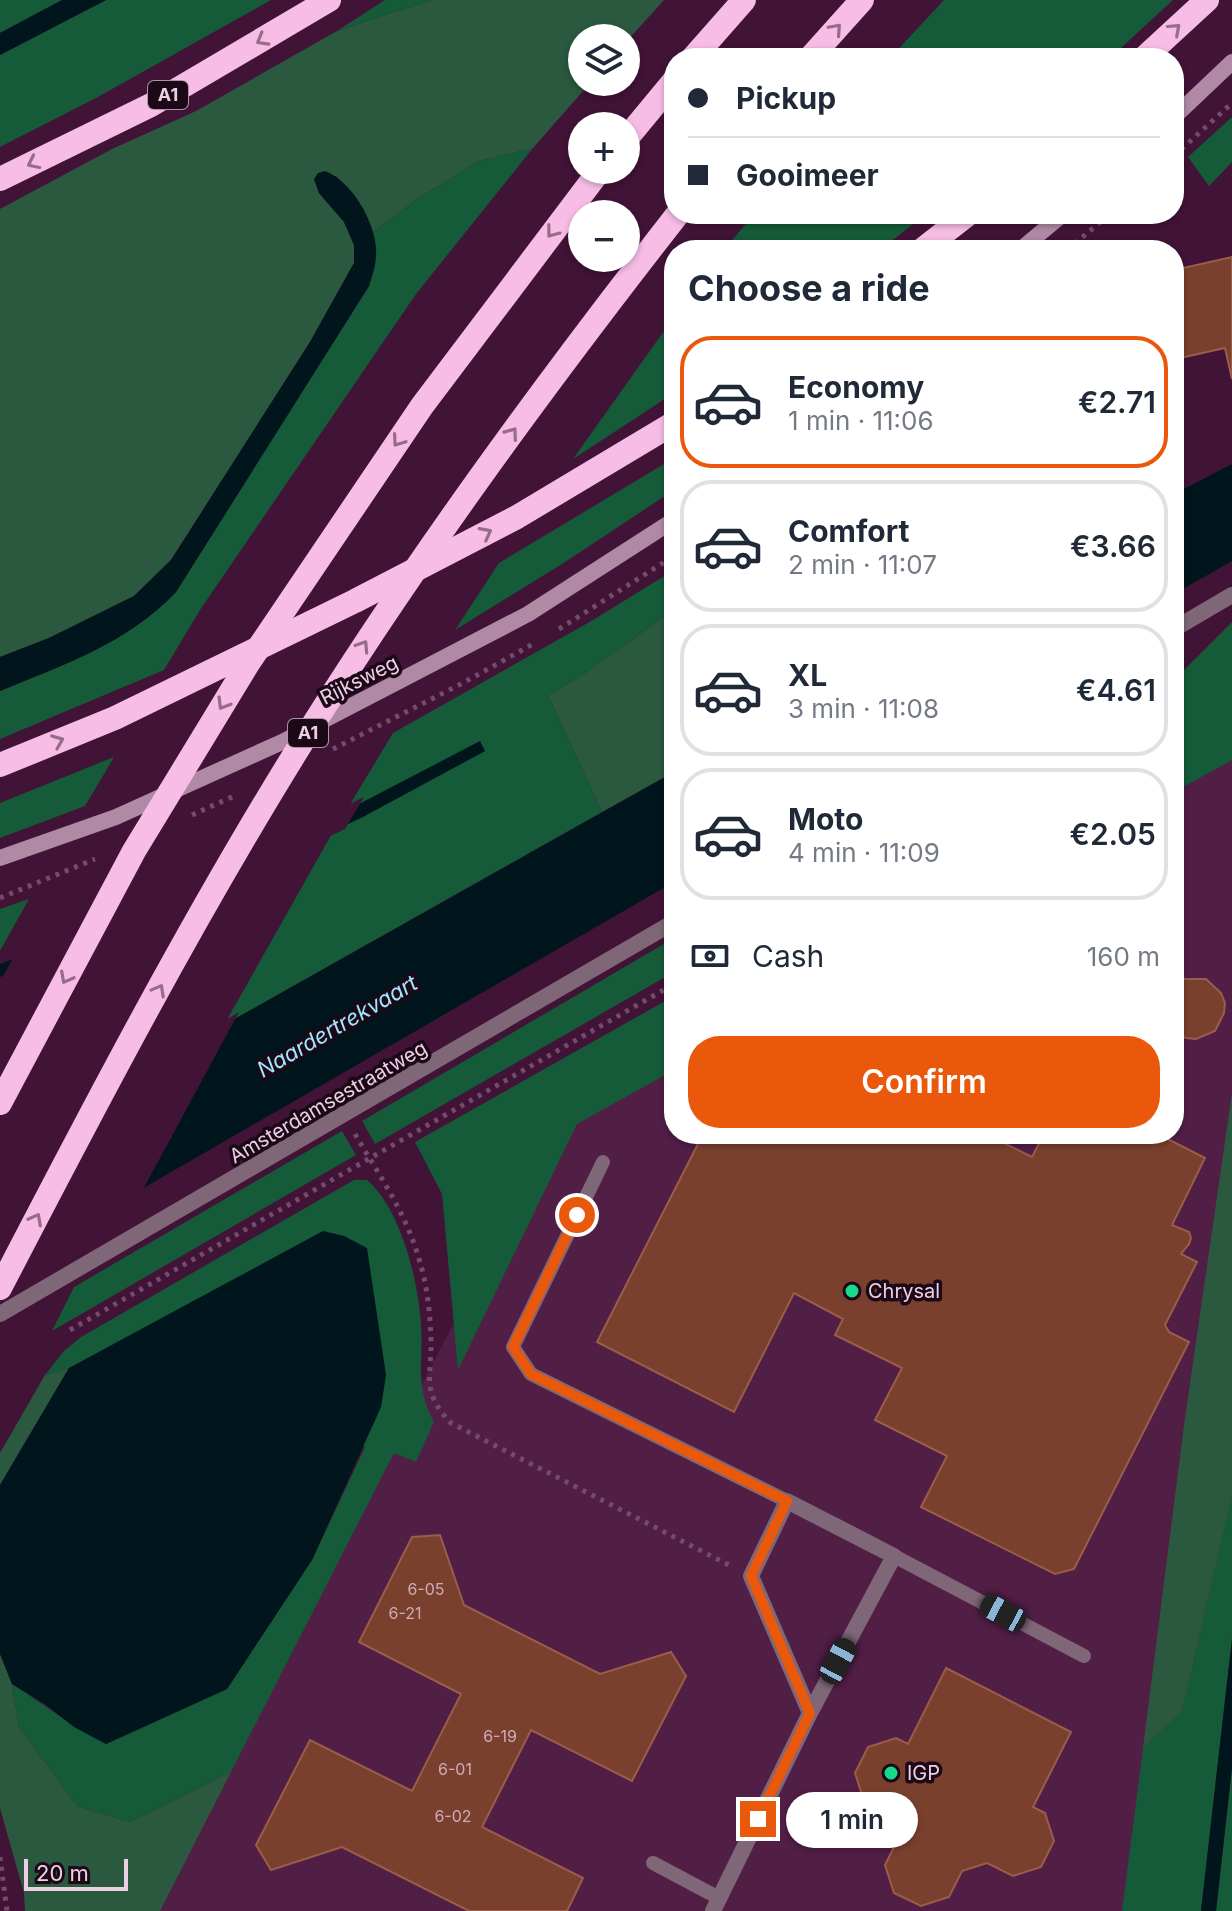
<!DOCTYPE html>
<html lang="en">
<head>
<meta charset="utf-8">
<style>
	:root { --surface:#fff; --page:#f6f6f7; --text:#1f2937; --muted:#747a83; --line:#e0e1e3; --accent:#ea580c }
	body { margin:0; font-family:Inter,sans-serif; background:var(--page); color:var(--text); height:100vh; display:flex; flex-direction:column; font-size:30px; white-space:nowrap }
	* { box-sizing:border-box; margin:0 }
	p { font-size:26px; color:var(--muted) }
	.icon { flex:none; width:44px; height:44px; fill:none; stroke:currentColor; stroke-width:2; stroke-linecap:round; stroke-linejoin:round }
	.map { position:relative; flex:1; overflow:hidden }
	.drawer { position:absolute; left:664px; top:240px; width:520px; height:904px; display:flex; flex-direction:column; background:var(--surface); border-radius:32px; box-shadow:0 2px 6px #0004 }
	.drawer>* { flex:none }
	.banner { position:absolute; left:664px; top:48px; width:520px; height:176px; border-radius:32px; box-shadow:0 2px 6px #0004; display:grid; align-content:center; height:176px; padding:0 24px; background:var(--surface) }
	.buttons { position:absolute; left:568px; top:24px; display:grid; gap:16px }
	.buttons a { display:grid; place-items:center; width:72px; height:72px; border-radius:50%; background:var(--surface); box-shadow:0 2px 6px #0004; font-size:40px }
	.scale { position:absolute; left:24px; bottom:20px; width:104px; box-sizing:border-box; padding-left:8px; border:4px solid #edcfe3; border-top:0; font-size:22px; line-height:28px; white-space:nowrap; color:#edcfe3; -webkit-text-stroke:6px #1c0917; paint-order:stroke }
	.end { position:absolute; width:36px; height:36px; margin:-18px; border:10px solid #ea580c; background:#fff; box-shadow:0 0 0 4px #fff }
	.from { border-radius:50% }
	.bubble { position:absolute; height:56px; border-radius:28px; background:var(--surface); box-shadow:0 2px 6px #0004; font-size:26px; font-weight:600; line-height:56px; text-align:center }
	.car { position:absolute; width:24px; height:48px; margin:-24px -12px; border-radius:10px; box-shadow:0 0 6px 2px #0007; background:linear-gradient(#222 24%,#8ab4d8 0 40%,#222 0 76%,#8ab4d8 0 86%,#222 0) }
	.banner b { display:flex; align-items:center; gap:28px; height:76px; font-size:30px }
	.banner b+b { border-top:2px solid var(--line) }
	.banner i { width:20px; height:20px; background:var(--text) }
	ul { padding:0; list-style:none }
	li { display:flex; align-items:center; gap:24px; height:132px; margin:0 16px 12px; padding:0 8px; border:4px solid var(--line); border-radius:32px }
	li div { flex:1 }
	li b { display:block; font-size:30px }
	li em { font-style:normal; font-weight:600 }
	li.on { border-color:var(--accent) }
	li>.icon { width:72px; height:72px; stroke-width:1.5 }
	h2 { padding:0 24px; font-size:36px; line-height:96px }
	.pay { display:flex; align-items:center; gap:20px; height:88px; padding:0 24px; font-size:30px }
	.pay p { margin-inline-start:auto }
	.button { display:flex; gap:16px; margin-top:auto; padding:16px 24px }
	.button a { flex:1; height:92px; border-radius:32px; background:var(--accent); color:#fff; font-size:32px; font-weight:600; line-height:92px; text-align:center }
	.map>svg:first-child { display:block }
	.built { fill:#511e46 }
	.green { fill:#155b39 }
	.forest { fill:#2a593f }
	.water { fill:#00161c }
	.pier { fill:#411337 }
	.building { fill:#7a402e; stroke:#9a5d4a; stroke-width:2 }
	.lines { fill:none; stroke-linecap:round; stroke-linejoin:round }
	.path { stroke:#754b6b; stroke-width:5; stroke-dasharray:4 6; stroke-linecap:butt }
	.service { stroke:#7f6777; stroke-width:14 }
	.minor { stroke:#7f6777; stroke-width:16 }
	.tertiary { stroke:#7f6777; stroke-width:16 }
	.secondary { stroke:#b08aa4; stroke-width:16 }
	.motorway { stroke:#f8bde6; stroke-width:24 }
	.motorway-bridge { stroke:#f8bde6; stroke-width:24 }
	.oneway { stroke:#956c89 }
	.route { stroke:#ea580c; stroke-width:10 }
	.poi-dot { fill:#16d989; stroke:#1c0917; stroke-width:3 }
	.labels { text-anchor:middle; stroke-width:7; stroke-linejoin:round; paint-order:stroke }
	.number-label { font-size:16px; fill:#d0abb6 }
	.shield { fill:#1c0917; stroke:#ae94a6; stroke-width:2 }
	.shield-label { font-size:18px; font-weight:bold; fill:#edcfe3 }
	.street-label { font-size:20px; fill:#edcfe3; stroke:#1c0917 }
	.poi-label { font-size:20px; fill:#edcfe3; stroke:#1c0917; text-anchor:start }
	.water-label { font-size:22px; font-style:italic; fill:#9de8fd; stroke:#1c0917 }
</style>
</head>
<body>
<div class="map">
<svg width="1232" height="1911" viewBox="0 0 1232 1911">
	<rect width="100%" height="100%" fill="#411337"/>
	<polygon class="built" points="1232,752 1232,1502 1197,1911 145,1911 557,1127 674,1059 674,1134 1174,1134 1174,768"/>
	<g class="green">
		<polygon points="0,0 62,0 0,33"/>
		<polygon points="106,0 271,0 96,98 0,147 0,55"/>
		<polygon points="385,0 432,0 337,31"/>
		<polygon points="944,0 1173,0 1110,58 890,58"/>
		<polygon points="1232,117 1232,162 1209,186 1188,157"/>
		<path d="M533 148 416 294 200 610 164 670 0 739V691C63 665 128 643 176 592L369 286 376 251 373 232 419 198 479 161Z"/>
		<polygon points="754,214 926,214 880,250 724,250"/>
		<polygon points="674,317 674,393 573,459"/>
		<polygon points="674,458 674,490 562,564 455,630 499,563"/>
		<polygon points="674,570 674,610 578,678 548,695 602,812 224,1025 334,830 485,751 480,742 346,811 393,733 593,620"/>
		<polygon points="1232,622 1232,760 1174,792 1174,680"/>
		<polygon points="114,757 85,806 0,838 0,803"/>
		<polygon points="29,899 0,951 0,909"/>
		<polygon points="674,938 674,972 375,1144 362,1121"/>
		<polygon points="674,996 674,1070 577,1124 458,1370 442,1194 415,1142"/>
		<polygon points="342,1131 356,1155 52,1331 74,1287"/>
		<path d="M354 1180H367C401 1209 418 1280 421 1324 424 1361 414 1386 434 1422L416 1462 394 1453 231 1772 130 1822 77 1806 19 1727 12 1684C44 1704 73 1727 106 1744L227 1689 312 1560 365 1447 90 1358 69 1368 45 1375 64 1351 81 1337Z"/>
		<polygon points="1232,1496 1232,1639 1201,1911 1122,1911 1143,1748 1182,1711"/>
		<polygon points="1232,1767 1232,1911 1216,1911"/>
	</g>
	<g class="forest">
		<path d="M432 0H664L626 42V38H582V82H591L533 148 479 161 419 198 373 232C364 210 352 193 336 176L314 179 319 193 344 222 354 245V263L310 342 171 560 134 596 49 638 0 657V209L112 149 196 111 337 31Z"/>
		<polygon points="674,610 674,772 602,812 548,695 578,678"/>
		<polygon points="1232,1093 1232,1496 1182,1711 1143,1748 1184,1425"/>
		<polygon points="69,1368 0,1485 0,1453 45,1375"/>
		<polygon points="0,1654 12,1684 19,1727 77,1806 130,1822 231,1772 160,1911 25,1911 24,1893 0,1808"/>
	</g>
	<g class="water">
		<polygon points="62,0 106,0 0,55 0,33"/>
		<path d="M325 171C352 182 374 220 376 248 377 262 373 274 369 286L176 592C128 643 63 665 0 691V657L49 638 134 596 171 560 310 342 354 263V245L344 222 319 193 314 179 318 173Z"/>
		<polygon points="1232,464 1232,561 1174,594 1174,494"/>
		<polygon points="480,741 485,751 363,817 160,912 113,933 0,977 0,964 123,916 361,803"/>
		<polygon points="674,772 674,882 133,1194 224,1025"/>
		<polygon points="323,1231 344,1236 367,1248 386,1375 381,1407 312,1560 227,1689 106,1744 74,1727 46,1705 12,1684 0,1654 0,1485 69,1368"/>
		<polygon points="1232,1639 1232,1767 1216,1911 1201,1911"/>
	</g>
	<g class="pier">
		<polygon points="364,797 345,829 114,937 0,981 16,953 121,913"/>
		<polygon points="239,1012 140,1195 0,1279 0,1157"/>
	</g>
	<g class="building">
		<polygon points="1232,257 1232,379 1225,348 1180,358 1174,328 1174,270"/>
		<polygon points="1174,973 1185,979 1206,979 1221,993 1225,1003 1224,1013 1215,1031 1196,1039 1186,1038 1174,1030"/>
		<polygon points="703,1134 986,1134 1032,1157 1044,1134 1158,1134 1205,1158 1172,1225 1189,1232 1191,1238 1189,1244 1181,1254 1197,1262 1165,1325 1169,1332 1189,1342 1074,1569 1055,1574 921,1507 947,1456 875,1420 902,1368 835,1335 843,1319 794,1293 734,1412 597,1342"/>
		<polygon points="440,1535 464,1605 600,1674 671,1652 686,1676 632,1781 531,1730 482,1827 583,1878 567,1911 469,1911 342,1847 271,1870 256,1845 310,1740 412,1791 461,1694 359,1642 412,1537"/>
		<polygon points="946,1668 1071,1732 1033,1807 1045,1813 1054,1841 1041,1867 1013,1876 987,1863 962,1871 949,1897 921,1906 894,1893 885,1865 898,1839 891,1814 864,1801 855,1773 868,1747 896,1738 908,1744"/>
	</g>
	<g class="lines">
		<g class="path">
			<polyline points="1174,156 1232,103"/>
			<polyline points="1067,250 1110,214"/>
			<polyline points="559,629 674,556"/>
			<polyline points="333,749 461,684 533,644"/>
			<polyline points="192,815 234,796"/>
			<polyline points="0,898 95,859"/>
			<path d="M355 1134C379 1175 406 1213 419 1259 427 1284 430 1312 431 1338 432 1377 420 1391 451 1423L729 1565"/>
			<polyline points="70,1330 674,984"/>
			<polyline points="0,1857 7,1911"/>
		</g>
		<g class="service">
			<polyline points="603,1162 513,1347 531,1374 787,1501"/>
			<polyline points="894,1556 1084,1656"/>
			<polyline points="653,1863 719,1898"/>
		</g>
		<polyline class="minor" points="713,1911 810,1713 894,1556 787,1501 751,1576 810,1713"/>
		<g class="tertiary">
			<polyline points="1174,629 1232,595"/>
			<polyline points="0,1314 674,922"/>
		</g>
		<g class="secondary">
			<polyline points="1174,117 1232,62"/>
			<polyline points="1020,250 1063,214"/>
			<polyline points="0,858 116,817 282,742 528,614 674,520"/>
		</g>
		<g class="motorway">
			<polyline points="693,58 744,0"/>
			<polyline points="810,58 862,0"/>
			<polyline points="1144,58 1207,0"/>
			<polyline points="626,139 674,81"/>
			<polyline points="0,179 151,105 329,0"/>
			<polyline points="922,250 968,214"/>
			<polyline points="0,765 115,718 355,601 517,517 674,423"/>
		</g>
		<g class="motorway-bridge">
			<polyline points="0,1103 134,851 249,662 422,406 600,170"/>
			<path d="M0 1288C94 1107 189 925 296 752 412 565 542 388 677 215"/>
		</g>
	</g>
	<defs><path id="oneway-chevron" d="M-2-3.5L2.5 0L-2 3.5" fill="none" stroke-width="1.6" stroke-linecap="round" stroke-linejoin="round" transform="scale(2)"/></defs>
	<g class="oneway">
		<use href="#oneway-chevron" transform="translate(836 29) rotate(-48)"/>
		<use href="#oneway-chevron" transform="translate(1175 29) rotate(-42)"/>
		<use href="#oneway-chevron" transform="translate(262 40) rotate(150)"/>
		<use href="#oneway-chevron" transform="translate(33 163) rotate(154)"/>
		<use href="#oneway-chevron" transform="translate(552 232) rotate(127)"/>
		<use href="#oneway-chevron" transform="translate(512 433) rotate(-54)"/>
		<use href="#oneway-chevron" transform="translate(398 441) rotate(125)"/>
		<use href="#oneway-chevron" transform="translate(486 533) rotate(-28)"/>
		<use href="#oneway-chevron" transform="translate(363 646) rotate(-57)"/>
		<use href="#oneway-chevron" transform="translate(223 704) rotate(121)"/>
		<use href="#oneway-chevron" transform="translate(58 741) rotate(-22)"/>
		<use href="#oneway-chevron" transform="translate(66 978) rotate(118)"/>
		<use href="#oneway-chevron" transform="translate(159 990) rotate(-61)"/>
		<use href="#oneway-chevron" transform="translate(36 1219) rotate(-62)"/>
	</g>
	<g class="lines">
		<polyline class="route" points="577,1215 513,1347 531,1374 787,1501 751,1576 810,1713 758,1819"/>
	</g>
	<g class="poi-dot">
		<circle cx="852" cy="1291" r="8"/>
		<circle cx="891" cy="1773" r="8"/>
	</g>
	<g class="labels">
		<g class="number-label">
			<text x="426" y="1595">6-05</text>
			<text x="405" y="1619">6-21</text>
			<text x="500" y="1742">6-19</text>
			<text x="455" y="1775">6-01</text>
			<text x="453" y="1822">6-02</text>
		</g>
		<g class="shield">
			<rect x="148" y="81" width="40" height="28" rx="6"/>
			<rect x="288" y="719" width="40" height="28" rx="6"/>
		</g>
		<g class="shield-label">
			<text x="168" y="101">A1</text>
			<text x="308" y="739">A1</text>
		</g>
		<g class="street-label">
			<text transform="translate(359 680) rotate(-27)" y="7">Rijksweg</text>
			<text transform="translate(328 1102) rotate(-30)" y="7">Amsterdamsestraatweg</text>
		</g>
		<g class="poi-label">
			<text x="868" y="1298">Chrysal</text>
			<text x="907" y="1780">IGP</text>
		</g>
		<g class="water-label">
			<text transform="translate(337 1026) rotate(-30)" y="8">Naardertrekvaart</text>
		</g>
	</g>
</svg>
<div class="buttons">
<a><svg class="icon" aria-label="layers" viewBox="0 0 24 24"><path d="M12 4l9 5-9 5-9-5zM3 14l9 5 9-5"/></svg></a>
<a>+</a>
<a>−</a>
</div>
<div class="scale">20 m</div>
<i class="end from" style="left:577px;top:1215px"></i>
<i class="end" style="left:758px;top:1819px"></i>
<div class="bubble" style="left:786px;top:1792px;width:132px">1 min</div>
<i class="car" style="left:1003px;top:1613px;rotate:298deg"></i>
<i class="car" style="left:838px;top:1661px;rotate:28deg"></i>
<div class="banner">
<b><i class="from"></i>Pickup</b>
<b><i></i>Gooimeer</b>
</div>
<section class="drawer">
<h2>Choose a ride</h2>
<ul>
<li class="on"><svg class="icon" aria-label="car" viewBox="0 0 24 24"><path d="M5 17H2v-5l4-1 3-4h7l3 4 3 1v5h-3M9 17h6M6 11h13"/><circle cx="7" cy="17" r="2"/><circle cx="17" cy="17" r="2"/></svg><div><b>Economy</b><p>1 min · 11:06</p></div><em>€2.71</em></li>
<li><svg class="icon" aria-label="car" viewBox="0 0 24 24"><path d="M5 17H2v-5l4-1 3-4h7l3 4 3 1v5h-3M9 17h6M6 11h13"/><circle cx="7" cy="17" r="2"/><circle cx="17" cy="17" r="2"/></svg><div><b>Comfort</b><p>2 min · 11:07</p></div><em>€3.66</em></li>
<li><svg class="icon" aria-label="car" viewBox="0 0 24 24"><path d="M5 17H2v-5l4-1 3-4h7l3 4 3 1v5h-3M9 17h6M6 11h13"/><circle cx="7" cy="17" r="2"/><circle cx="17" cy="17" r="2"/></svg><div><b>XL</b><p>3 min · 11:08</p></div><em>€4.61</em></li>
<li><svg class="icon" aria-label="car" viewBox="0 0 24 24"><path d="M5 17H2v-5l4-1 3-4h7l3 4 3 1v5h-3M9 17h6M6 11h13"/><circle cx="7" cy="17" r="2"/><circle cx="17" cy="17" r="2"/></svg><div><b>Moto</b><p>4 min · 11:09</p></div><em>€2.05</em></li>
</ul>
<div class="pay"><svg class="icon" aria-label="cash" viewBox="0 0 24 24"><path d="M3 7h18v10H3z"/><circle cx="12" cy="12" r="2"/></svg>Cash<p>160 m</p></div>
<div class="button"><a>Confirm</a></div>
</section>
</div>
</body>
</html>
